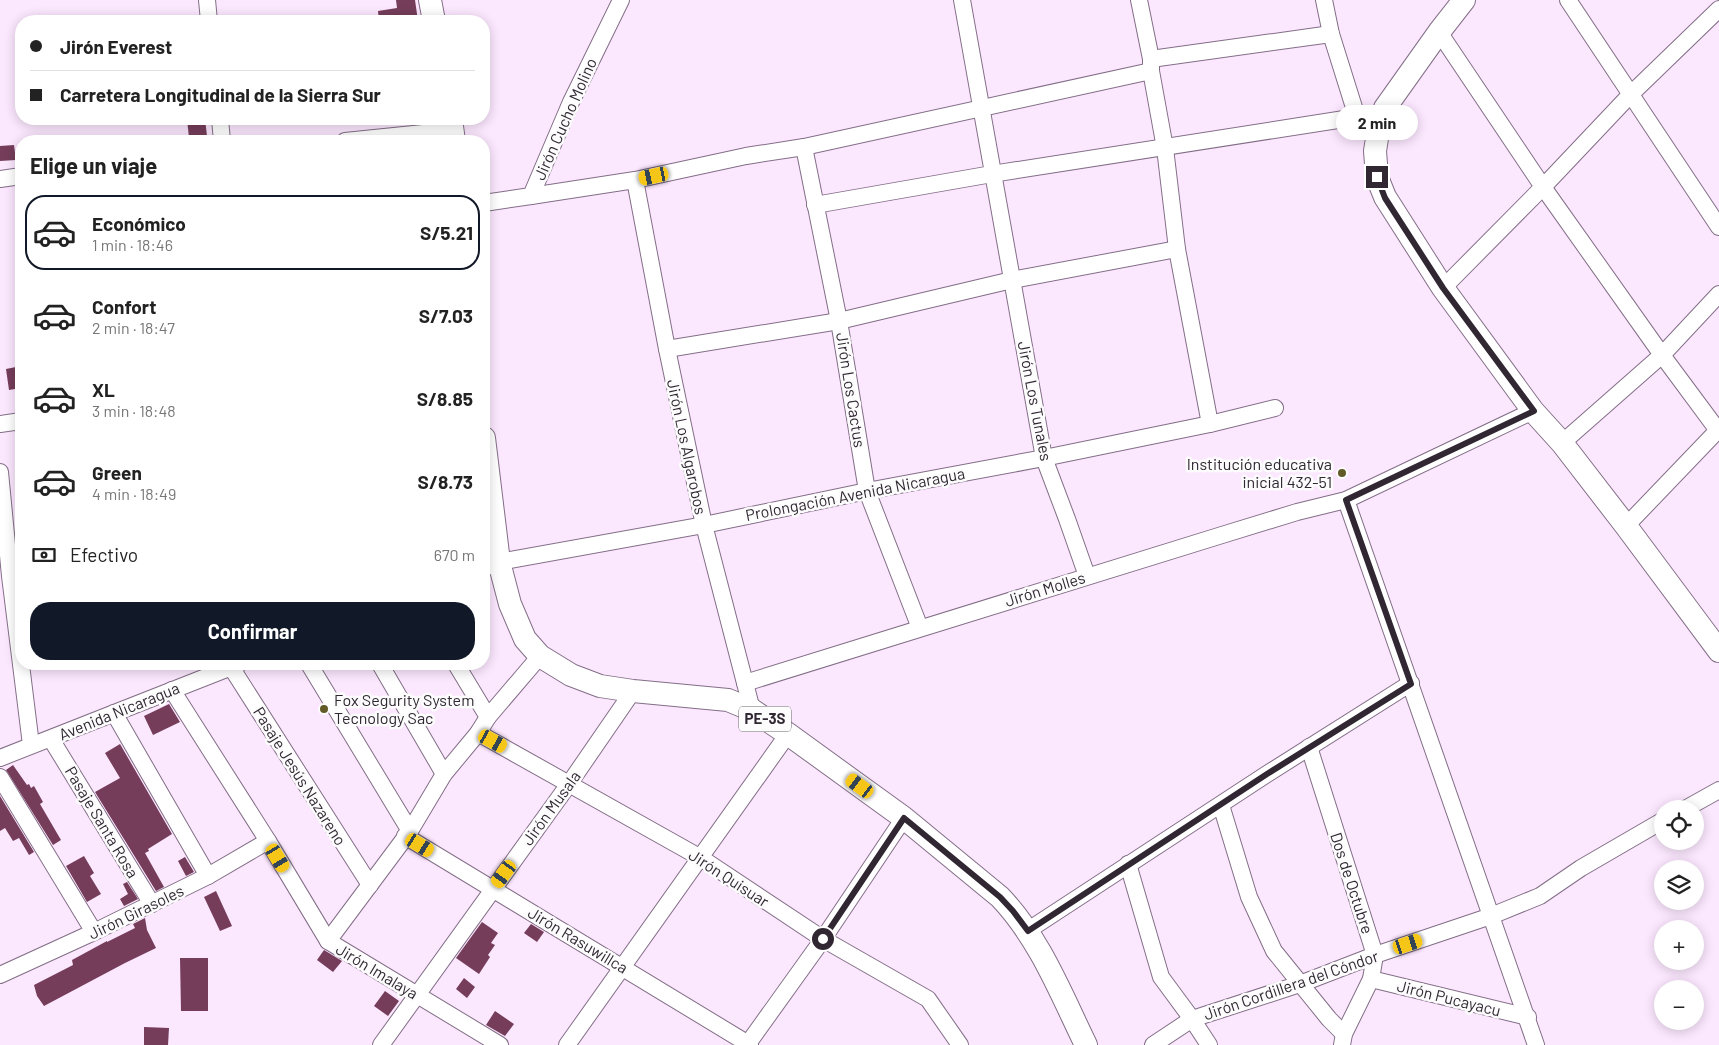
<!DOCTYPE html>
<html lang="es">
<head>
<meta charset="utf-8">
<style>
	:root { --surface:#fff; --page:#f6f6f6; --text:#222; --muted:#767676; --line:#e0e0e0; --accent:#111827 }
	body { margin:0; font-family:Barlow,sans-serif; background:var(--page); color:var(--text); height:100vh; display:flex; flex-direction:column; font-size:19px; white-space:nowrap }
	* { box-sizing:border-box; margin:0 }
	p { font-size:16px; color:var(--muted) }
	.icon { flex:none; width:28px; height:28px; fill:none; stroke:currentColor; stroke-width:2; stroke-linecap:round; stroke-linejoin:round }
	.map { position:relative; flex:1; overflow:hidden }
	.side { position:absolute; left:15px; top:135px; width:475px; height:535px; display:flex; flex-direction:column; background:var(--surface); border-radius:20px; box-shadow:0 2px 12px #0003 }
	.side>* { flex:none }
	.guide { position:absolute; left:15px; top:15px; width:475px; height:110px; border-radius:20px; box-shadow:0 2px 12px #0003; display:grid; align-content:center; height:110px; padding:0 15px; background:var(--surface) }
	.controls { position:absolute; left:1654px; top:800px; display:grid; gap:10px }
	.controls a { display:grid; place-items:center; width:50px; height:50px; border-radius:50%; background:var(--surface); box-shadow:0 2px 12px #0003; font-size:25px }
	.end { position:absolute; width:22px; height:22px; margin:-11px; border:6px solid #302732; background:#fff; box-shadow:0 0 0 2px #fff }
	.from { border-radius:50% }
	.bubble { position:absolute; height:35px; border-radius:18px; background:var(--surface); box-shadow:0 2px 12px #0003; font-size:16px; font-weight:700; line-height:35px; text-align:center }
	.car { position:absolute; width:15px; height:30px; margin:-15px -8px; border-radius:6px; box-shadow:0 0 4px 1px #0007; background:linear-gradient(#f5c518 24%,#345 0 40%,#f5c518 0 76%,#345 0 86%,#f5c518 0) }
	.guide b { display:flex; align-items:center; gap:18px; height:48px; font-size:19px }
	.guide b+b { border-top:1px solid var(--line) }
	.guide i { width:12px; height:12px; background:var(--text) }
	ul { padding:0; list-style:none }
	li { display:flex; align-items:center; gap:15px; height:75px; margin:0 10px 8px; padding:0 5px; border:2px solid transparent; border-radius:20px }
	li div { flex:1 }
	li b { display:block; font-size:19px }
	li em { font-style:normal; font-weight:700 }
	li.selected { border-color:var(--accent) }
	li>.icon { width:45px; height:45px; stroke-width:1.5 }
	h2 { padding:0 15px; font-size:22px; line-height:60px }
	.pay { display:flex; align-items:center; gap:12px; height:55px; padding:0 15px; font-size:19px }
	.pay p { margin-inline-start:auto }
	.primary-button { display:flex; gap:10px; margin-top:auto; padding:10px 15px }
	.primary-button a { flex:1; height:58px; border-radius:20px; background:var(--accent); color:#fff; font-size:20px; font-weight:700; line-height:58px; text-align:center }
	.map>svg:first-child { display:block }
	.building { fill:#753d5a }
	.lines { fill:none; stroke-linecap:round; stroke-linejoin:round }
	.minor-casing { stroke:#836e87; stroke-width:18 }
	.highway-casing { stroke:#836e87; stroke-width:24 }
	.minor { stroke:#fff; stroke-width:16 }
	.highway { stroke:#fff; stroke-width:22 }
	.route { stroke:#302732; stroke-width:6 }
	.poi-dot { fill:#615926; stroke:#fcfcfc; stroke-width:2 }
	.labels { text-anchor:middle; stroke-width:5; stroke-linejoin:round; paint-order:stroke }
	.shield { fill:#fcfcfc; stroke:#6d676f; stroke-width:1 }
	.shield-label { font-size:15px; font-weight:bold; fill:#302732 }
	.street-label { font-size:16px; fill:#302732; stroke:#fcfcfc }
	.poi-label { font-size:16px; fill:#302732; stroke:#fcfcfc; text-anchor:end }
</style>
</head>
<body>
<div class="map">
<svg width="1719" height="1045" viewBox="0 0 1719 1045">
	<rect width="100%" height="100%" fill="#fbe7fe"/>
	<g class="building">
		<polygon points="396,0 415,0 418,21 379,21 378,11 397,8"/>
		<polygon points="187,119 205,119 207,136 189,138"/>
		<polygon points="14,145 16,160 0,161 0,146"/>
		<polygon points="21,366 21,388 9,390 6,369"/>
		<polygon points="169,704 180,722 153,735 144,716"/>
		<polygon points="120,744 172,834 148,849 149,851 145,853 164,887 156,891 95,792 120,778 105,753"/>
		<polygon points="13,765 27,785 29,784 31,788 34,786 43,802 40,804 61,840 53,845 6,770"/>
		<polygon points="0,796 34,852 29,855 19,838 13,841 5,828 0,831"/>
		<polygon points="84,856 94,873 90,876 101,894 87,902 66,866"/>
		<polygon points="185,857 194,872 186,876 178,861"/>
		<polygon points="127,882 138,899 124,906 120,899 128,894 123,884"/>
		<polygon points="216,891 232,926 220,931 204,897"/>
		<polygon points="145,918 147,930 156,948 125,963 44,1006 37,996 34,985 73,965 72,960 107,941 107,942 135,928 133,924"/>
		<polygon points="482,922 498,933 491,943 495,945 488,955 490,957 479,974 456,958"/>
		<polygon points="531,924 544,932 537,942 524,933"/>
		<polygon points="324,950 342,961 333,972 317,960"/>
		<polygon points="180,958 208,958 208,1011 181,1011"/>
		<polygon points="464,978 475,987 467,998 456,989"/>
		<polygon points="385,991 399,1001 388,1016 374,1006"/>
		<polygon points="495,1011 514,1024 505,1036 486,1025"/>
		<polygon points="144,1027 169,1028 168,1045 144,1045"/>
	</g>
	<g class="lines">
		<g class="minor-casing">
			<g id="minor">
				<polyline points="207,0 209,21"/>
				<polyline points="962,0 1044,458 1067,519 1087,576"/>
				<polyline points="1139,0 1151,59 1151,71 1165,148 1177,249 1210,424"/>
				<polyline points="1324,0 1331,34 1357,117 1378,132"/>
				<polyline points="1568,0 1719,227"/>
				<polyline points="1439,32 1543,187 1662,355 1719,432"/>
				<polyline points="1151,59 1331,34"/>
				<polyline points="220,119 222,141"/>
				<polyline points="345,141 453,130"/>
				<polyline points="804,147 839,321 867,491 920,628"/>
				<polyline points="0,179 21,176"/>
				<polyline points="635,180 667,349 704,525 752,710"/>
				<polyline points="531,196 635,180 746,156 804,147 1151,71"/>
				<polyline points="484,203 531,196 571,102 621,0"/>
				<polyline points="815,205 992,174 1357,117"/>
				<polyline points="1443,288 1543,187 1631,94 1719,9"/>
				<polyline points="667,349 839,321 1012,280 1177,249"/>
				<polyline points="0,424 21,421"/>
				<polyline points="1562,443 1662,355 1719,294"/>
				<polyline points="0,472 10,576 31,745"/>
				<polyline points="1346,500 1536,1045"/>
				<polyline points="1626,526 1719,429"/>
				<polyline points="484,568 499,562 704,525 867,491 1044,458 1210,424 1275,408"/>
				<polyline points="309,664 410,831"/>
				<polyline points="380,664 444,774"/>
				<polyline points="456,664 488,717"/>
				<polyline points="231,667 370,885"/>
				<polyline points="745,683 1222,535 1297,512 1346,500 1533,411"/>
				<polyline points="172,690 268,841 328,941 500,1045"/>
				<polyline points="114,713 208,876"/>
				<polyline points="478,733 701,858 823,939 928,999 960,1045"/>
				<polyline points="51,739 152,904"/>
				<polyline points="1309,747 1375,955 1371,979 1344,1034 1342,1045"/>
				<polyline points="0,758 239,664"/>
				<polyline points="0,777 94,932"/>
				<polyline points="1221,805 1249,897 1274,951 1329,1019 1344,1034"/>
				<polyline points="1685,809 1719,790"/>
				<polyline points="405,836 750,1045"/>
				<polyline points="1128,864 1161,977 1192,1019 1209,1045"/>
				<polyline points="1027,931 1267,774 1411,683"/>
				<polyline points="328,941 410,831 444,774 478,733 488,717 540,656"/>
				<polyline points="0,975 94,932 208,876 268,841"/>
				<polyline points="1371,979 1528,1017"/>
				<polyline points="381,1045 569,784 633,691"/>
				<polyline points="567,1045 788,734"/>
				<polyline points="747,1045 823,939 904,818"/>
				<polyline points="1153,1045 1192,1019 1300,984 1375,955 1491,916 1540,896 1581,868 1662,821"/>
			</g>
		</g>
		<g class="highway-casing">
			<g id="highway">
				<polyline points="430,0 434,21"/>
				<polyline points="1464,0 1439,32 1385,108 1378,132 1375,151 1377,177 1385,197 1443,288 1533,411 1562,443 1626,526 1719,651"/>
				<polyline points="451,119 454,141"/>
				<path d="M484 438 499 562 510 604 525 639 540 656 571 675 600 686 633 691 728 700 752 710 788 734 904 818 1000 897C1040 939 1061 994 1086 1045"/>
			</g>
		</g>
		<use href="#minor" class="minor"/>
		<use href="#highway" class="highway"/>
	</g>
	<g class="lines">
		<polyline class="route" points="823,939 904,818 1000,897 1013,911 1028,931 1267,774 1411,684 1346,500 1534,411 1443,288 1385,198 1377,177"/>
	</g>
	<g class="poi-dot">
		<circle cx="1342" cy="473" r="5"/>
		<circle cx="324" cy="709" r="5"/>
	</g>
	<g class="labels">
		<rect class="shield" x="739" y="706.5" width="52" height="25" rx="4"/>
		<g class="shield-label">
			<text x="765" y="724">PE-3S</text>
		</g>
		<g class="street-label">
			<text transform="translate(565 119) rotate(-66)" y="6">Jirón Cucho Molino</text>
			<text transform="translate(851 390) rotate(81)" y="6">Jirón Los Cactus</text>
			<text transform="translate(1035 401) rotate(79)" y="6">Jirón Los Tunales</text>
			<text transform="translate(687 447) rotate(78)" y="6">Jirón Los Algarobos</text>
			<text transform="translate(855 494) rotate(-11)" y="6">Prolongación Avenida Nicaragua</text>
			<text transform="translate(1045 589) rotate(-17)" y="6">Jirón Molles</text>
			<text transform="translate(119 711) rotate(-22)" y="6">Avenida Nicaragua</text>
			<text transform="translate(300 776) rotate(58)" y="6">Pasaje Jesús Nazareno</text>
			<text transform="translate(551 808) rotate(-54)" y="6">Jirón Musala</text>
			<text transform="translate(102 822) rotate(59)" y="6">Pasaje Santa Rosa</text>
			<text transform="translate(729 878) rotate(33)" y="6">Jirón Quisuar</text>
			<text transform="translate(1352 883) rotate(72)" y="6">Dos de Octubre</text>
			<text transform="translate(136 912) rotate(-26)" y="6">Jirón Girasoles</text>
			<text transform="translate(578 940) rotate(31)" y="6">Jirón Rasuwillca</text>
			<text transform="translate(377 971) rotate(31)" y="6">Jirón Imalaya</text>
			<text transform="translate(1291 985) rotate(-19)" y="6">Jirón Cordillera del Cóndor</text>
			<text transform="translate(1449 998) rotate(14)" y="6">Jirón Pucayacu</text>
		</g>
		<g class="poi-label">
			<text x="1332" y="470">Institución educativa<tspan x="1332" dy="18">inicial 432-51</tspan></text>
			<text x="334" y="706" text-anchor="start">Fox Segurity System<tspan x="334" dy="18">Tecnology Sac</tspan></text>
		</g>
	</g>
</svg>
<div class="controls">
<a><svg class="icon" aria-label="locate" viewBox="0 0 24 24"><circle cx="12" cy="12" r="6"/><path d="M12 2v4M12 18v4M2 12h4M18 12h4"/></svg></a>
<a><svg class="icon" aria-label="layers" viewBox="0 0 24 24"><path d="M12 4l9 5-9 5-9-5zM3 14l9 5 9-5"/></svg></a>
<a>+</a>
<a>−</a>
</div>
<i class="end from" style="left:823px;top:939px"></i>
<i class="end" style="left:1377px;top:177px"></i>
<div class="bubble" style="left:1336px;top:105px;width:82px">2 min</div>
<i class="car" style="left:654px;top:176px;rotate:258deg"></i>
<i class="car" style="left:493px;top:741px;rotate:119deg"></i>
<i class="car" style="left:860px;top:786px;rotate:306deg"></i>
<i class="car" style="left:420px;top:845px;rotate:121deg"></i>
<i class="car" style="left:278px;top:858px;rotate:149deg"></i>
<i class="car" style="left:504px;top:874px;rotate:216deg"></i>
<i class="car" style="left:1408px;top:944px;rotate:72deg"></i>
<div class="guide">
<b><i class="from"></i>Jirón Everest</b>
<b><i></i>Carretera Longitudinal de la Sierra Sur</b>
</div>
<section class="side">
<h2>Elige un viaje</h2>
<ul>
<li class="selected"><svg class="icon" aria-label="car" viewBox="0 0 24 24"><path d="M5 17H2v-5l4-1 3-4h7l3 4 3 1v5h-3M9 17h6M6 11h13"/><circle cx="7" cy="17" r="2"/><circle cx="17" cy="17" r="2"/></svg><div><b>Económico</b><p>1 min · 18:46</p></div><em>S/5.21</em></li>
<li><svg class="icon" aria-label="car" viewBox="0 0 24 24"><path d="M5 17H2v-5l4-1 3-4h7l3 4 3 1v5h-3M9 17h6M6 11h13"/><circle cx="7" cy="17" r="2"/><circle cx="17" cy="17" r="2"/></svg><div><b>Confort</b><p>2 min · 18:47</p></div><em>S/7.03</em></li>
<li><svg class="icon" aria-label="car" viewBox="0 0 24 24"><path d="M5 17H2v-5l4-1 3-4h7l3 4 3 1v5h-3M9 17h6M6 11h13"/><circle cx="7" cy="17" r="2"/><circle cx="17" cy="17" r="2"/></svg><div><b>XL</b><p>3 min · 18:48</p></div><em>S/8.85</em></li>
<li><svg class="icon" aria-label="car" viewBox="0 0 24 24"><path d="M5 17H2v-5l4-1 3-4h7l3 4 3 1v5h-3M9 17h6M6 11h13"/><circle cx="7" cy="17" r="2"/><circle cx="17" cy="17" r="2"/></svg><div><b>Green</b><p>4 min · 18:49</p></div><em>S/8.73</em></li>
</ul>
<div class="pay"><svg class="icon" aria-label="cash" viewBox="0 0 24 24"><path d="M3 7h18v10H3z"/><circle cx="12" cy="12" r="2"/></svg>Efectivo<p>670 m</p></div>
<div class="primary-button"><a>Confirmar</a></div>
</section>
</div>
</body>
</html>
